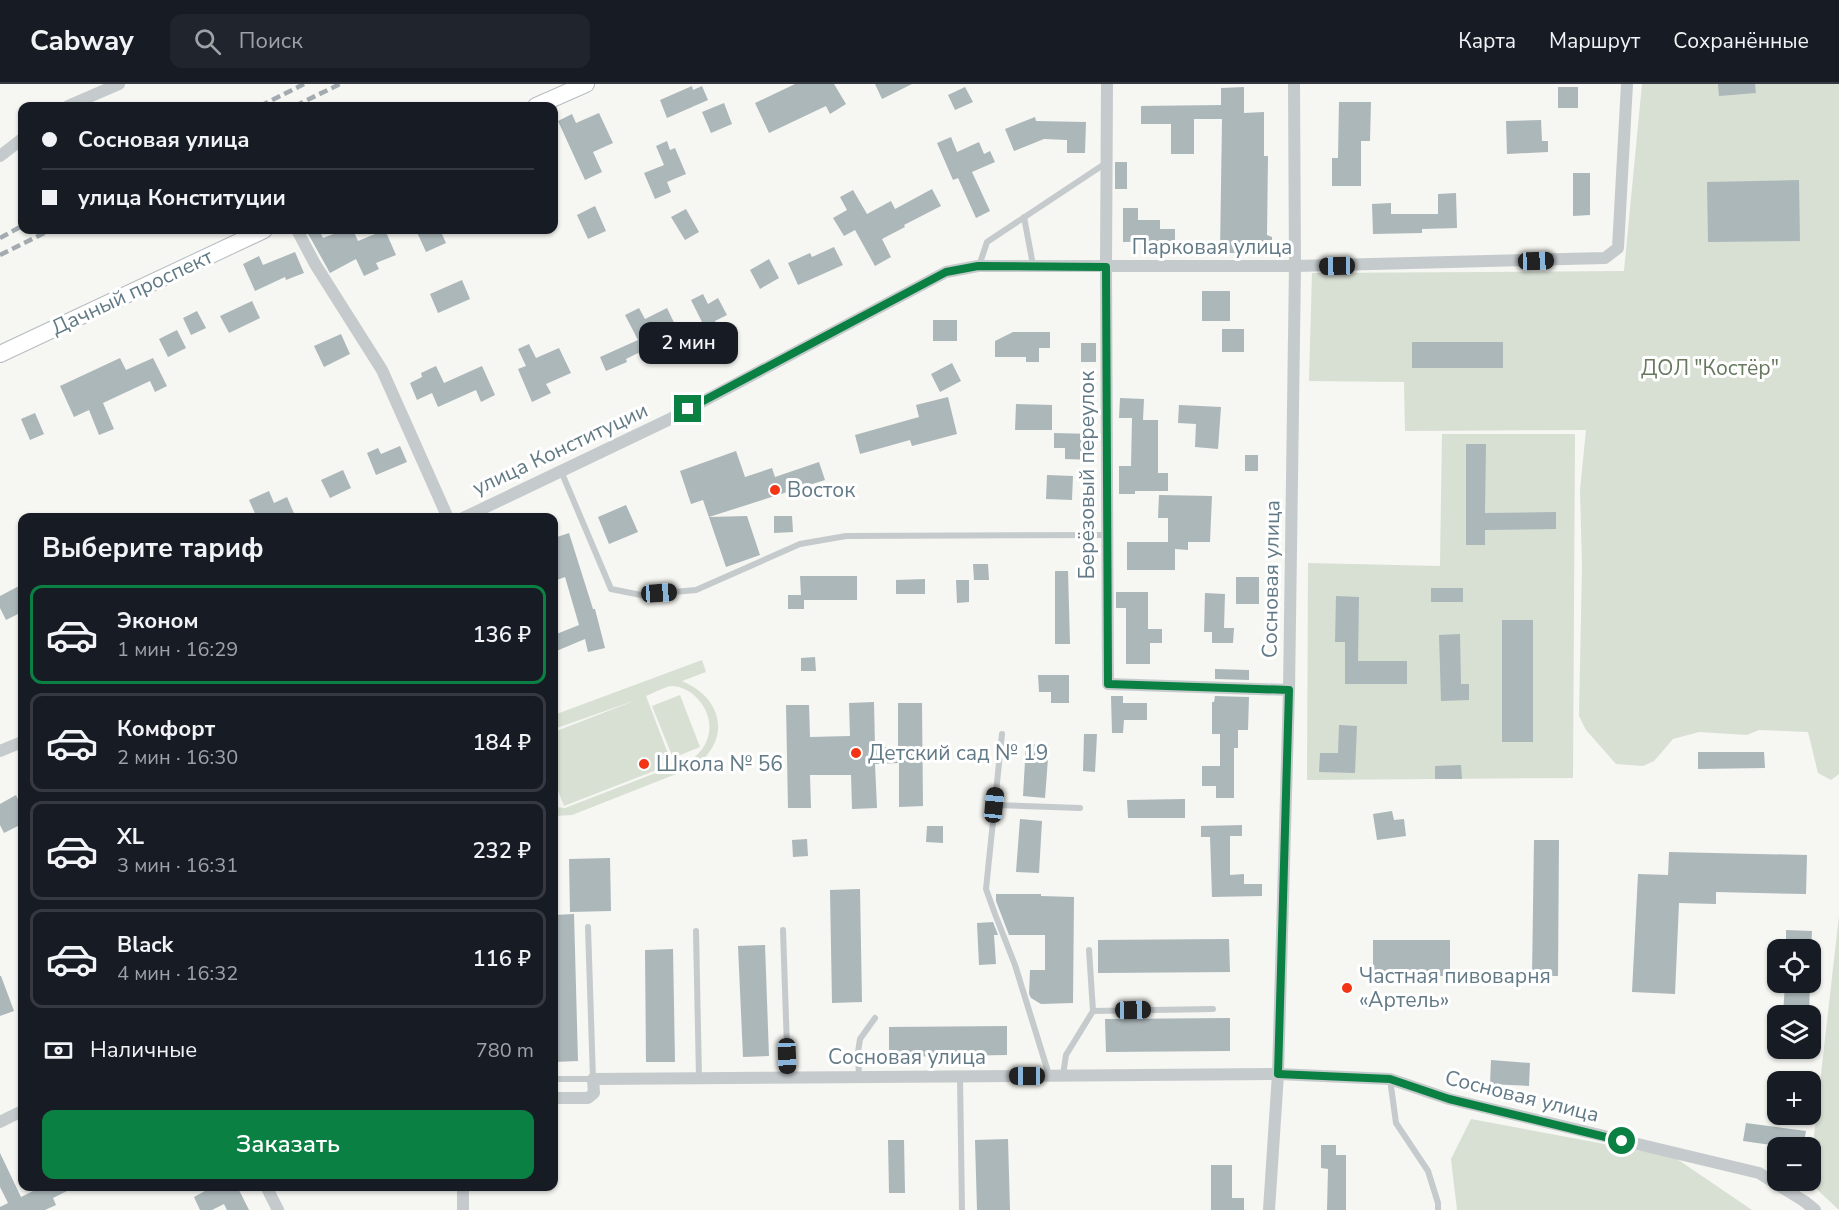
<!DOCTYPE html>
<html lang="ru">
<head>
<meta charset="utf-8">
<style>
	:root { --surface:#171b24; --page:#20242c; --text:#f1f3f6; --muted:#9ea1a6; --line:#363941; --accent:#0b8043 }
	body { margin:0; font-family:"Nunito Sans",sans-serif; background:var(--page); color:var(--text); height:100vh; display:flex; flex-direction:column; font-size:22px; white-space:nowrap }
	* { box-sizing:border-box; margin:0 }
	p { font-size:20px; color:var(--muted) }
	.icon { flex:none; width:33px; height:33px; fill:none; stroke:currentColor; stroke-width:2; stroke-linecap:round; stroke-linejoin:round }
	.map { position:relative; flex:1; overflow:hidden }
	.side { position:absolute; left:18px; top:429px; width:540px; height:678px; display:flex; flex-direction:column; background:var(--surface); border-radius:12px; box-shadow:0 2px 4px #0004 }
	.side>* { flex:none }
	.top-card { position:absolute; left:18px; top:18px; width:540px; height:132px; border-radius:12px; box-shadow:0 2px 4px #0004; display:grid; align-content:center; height:132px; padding:0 24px; background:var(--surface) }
	.controls { position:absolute; left:1767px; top:855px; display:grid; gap:12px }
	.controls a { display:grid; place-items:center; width:54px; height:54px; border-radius:12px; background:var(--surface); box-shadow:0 2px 4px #0004; font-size:30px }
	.end { position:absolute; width:27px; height:27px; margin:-14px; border:8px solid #0b8043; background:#fff; box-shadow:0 0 0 3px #fff }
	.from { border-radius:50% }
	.bubble { position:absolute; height:42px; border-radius:12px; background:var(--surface); box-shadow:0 2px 4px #0004; font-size:20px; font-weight:600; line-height:42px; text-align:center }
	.car { position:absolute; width:18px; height:36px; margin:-18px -9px; border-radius:8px; box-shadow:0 0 4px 2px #0007; background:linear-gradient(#222 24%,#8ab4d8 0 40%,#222 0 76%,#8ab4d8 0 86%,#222 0) }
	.top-card b { display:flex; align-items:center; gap:21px; height:57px; font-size:22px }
	.top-card b+b { border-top:2px solid var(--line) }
	.top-card i { width:15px; height:15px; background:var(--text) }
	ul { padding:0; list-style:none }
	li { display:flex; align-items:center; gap:18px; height:99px; margin:0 12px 9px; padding:0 12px; border:3px solid var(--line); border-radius:12px }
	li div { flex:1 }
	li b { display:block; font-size:22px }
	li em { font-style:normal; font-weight:600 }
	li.active { border-color:var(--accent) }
	li>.icon { width:54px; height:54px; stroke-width:1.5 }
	h2 { padding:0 24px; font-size:27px; line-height:72px }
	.pay { display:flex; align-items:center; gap:15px; height:66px; padding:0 24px; font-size:22px }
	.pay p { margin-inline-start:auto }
	.action { display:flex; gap:12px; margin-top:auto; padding:12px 24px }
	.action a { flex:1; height:69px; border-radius:12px; background:var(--accent); color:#fff; font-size:24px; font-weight:600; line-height:69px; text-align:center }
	header { display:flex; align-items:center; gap:36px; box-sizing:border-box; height:84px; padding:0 30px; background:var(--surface); border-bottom:2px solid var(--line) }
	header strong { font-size:28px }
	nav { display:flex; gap:33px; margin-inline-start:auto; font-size:21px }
	.search { width:420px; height:54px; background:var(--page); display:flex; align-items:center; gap:15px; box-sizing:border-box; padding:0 21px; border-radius:12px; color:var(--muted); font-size:22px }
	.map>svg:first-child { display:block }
	.green { fill:#d8dfd3 }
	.building { fill:#acb7ba }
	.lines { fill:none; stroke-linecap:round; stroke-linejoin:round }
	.secondary-casing { stroke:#b5bcbf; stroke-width:18 }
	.lane { stroke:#c5cacc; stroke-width:6 }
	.street { stroke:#c5cacc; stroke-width:12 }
	.secondary { stroke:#fff; stroke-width:16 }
	.rail { stroke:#a3abb0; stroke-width:4.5; stroke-dasharray:9 4.5; stroke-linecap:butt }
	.route { stroke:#0b8043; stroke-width:8 }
	.poi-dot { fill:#f33516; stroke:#fff; stroke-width:2 }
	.labels { text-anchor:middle; stroke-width:6; stroke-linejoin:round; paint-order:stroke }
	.street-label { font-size:21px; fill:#627a86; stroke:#fff }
	.park-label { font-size:21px; fill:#66785e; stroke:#fff }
	.poi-label { font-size:21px; fill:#627a86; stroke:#fff; text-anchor:start }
</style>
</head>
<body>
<header>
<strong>Cabway</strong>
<div class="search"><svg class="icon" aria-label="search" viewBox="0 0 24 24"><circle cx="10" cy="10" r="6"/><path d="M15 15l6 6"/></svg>Поиск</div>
<nav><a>Карта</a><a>Маршрут</a><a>Сохранённые</a></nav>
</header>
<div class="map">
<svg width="1839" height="1126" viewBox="0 0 1839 1126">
	<rect width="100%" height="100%" fill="#f6f6f2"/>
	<g class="green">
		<polygon points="1642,0 1839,0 1839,690 1831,696 1818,689 1808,648 1759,646 1747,651 1699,648 1673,655 1654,677 1643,682 1616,680 1586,646 1579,632 1582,482 1580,406 1586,346 1405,347 1404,298 1309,297 1312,189 1624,187"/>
		<polygon points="1442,350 1575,350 1573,694 1307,696 1308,479 1440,482"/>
		<path d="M702 576 706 588 682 597C723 614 732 656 694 683L572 731 554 732V723L565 724 692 675C717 657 714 625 690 608 685 605 678 602 672 602 664 603 654 609 646 612L672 680 564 722 554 696V648L639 615 554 645V631Z"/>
		<polygon points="680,611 700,663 673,674 652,622"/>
		<polygon points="1839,832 1839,1126 1808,1097 1810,1096 1811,1078"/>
		<polygon points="1471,1035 1674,1073 1752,1126 1457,1126 1451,1075"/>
	</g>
	<g class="building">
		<polygon points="795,0 834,0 846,20 830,30 826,22 769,49 755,19"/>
		<polygon points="875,0 912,0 882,15"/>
		<polygon points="1718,0 1755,0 1756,9 1719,12"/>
		<polygon points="692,2 693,6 702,2 708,16 667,34 660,16"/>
		<polygon points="965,3 973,18 955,26 948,11"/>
		<polygon points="1244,3 1244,29 1264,28 1264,72 1268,72 1267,151 1272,153 1272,169 1220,169 1222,35 1194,35 1194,70 1171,70 1171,40 1141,40 1141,22 1221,21 1221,4"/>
		<rect x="1558" y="3" width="20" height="21"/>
		<polygon points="1339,18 1371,18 1370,57 1361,57 1361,102 1332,102 1332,74 1338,74"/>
		<polygon points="724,19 732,40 711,49 702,28"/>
		<polygon points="599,29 613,59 593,68 602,88 585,96 558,37 572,30 576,39"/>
		<polygon points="1035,33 1036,37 1086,38 1085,69 1067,69 1067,56 1044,55 1014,67 1005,45"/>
		<polygon points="1541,36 1542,57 1548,57 1548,68 1507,70 1506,37"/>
		<polygon points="951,53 957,68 979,58 984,70 990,67 995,78 972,88 990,127 976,134 958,94 953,96 937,59"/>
		<polygon points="667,57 670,66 675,64 686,90 667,98 671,108 655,115 644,89 664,81 656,62"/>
		<rect x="1115" y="78" width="12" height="27"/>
		<polygon points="1573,89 1590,89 1590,131 1573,132"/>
		<polygon points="1799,96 1800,157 1708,158 1707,98"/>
		<polygon points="932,105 941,122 904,141 905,143 882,155 891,173 875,182 855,146 844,152 833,134 847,126 840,113 853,106 867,130 891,117 895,125"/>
		<polygon points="1456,109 1457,144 1422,145 1422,149 1373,150 1372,120 1391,119 1391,130 1438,130 1438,110"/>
		<polygon points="595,122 606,147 588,155 577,131"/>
		<polygon points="1123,124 1138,124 1138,136 1160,136 1160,145 1175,145 1175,157 1123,158"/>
		<polygon points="686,125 699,148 685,156 671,133"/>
		<polygon points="306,146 319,146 323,154 344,146 353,146 358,157 385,146 396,171 376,179 379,185 364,192 356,175 330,189"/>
		<polygon points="416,146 440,146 446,159 426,168"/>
		<polygon points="834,163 843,181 798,201 788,179 810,169 812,173"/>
		<polygon points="295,168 304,189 286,196 285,193 255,207 243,180 259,172 263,181"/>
		<polygon points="769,175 779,194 760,205 750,186"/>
		<polygon points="462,196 470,215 438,229 430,210"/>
		<rect x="1202" y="207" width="28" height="30"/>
		<polygon points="703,210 708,220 718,214 727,231 715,237 719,244 708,250 691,216"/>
		<polygon points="252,217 260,234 229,249 220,232"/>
		<polygon points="639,224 645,235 667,224 679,249 626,275 627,278 606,287 600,273 638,256 625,231"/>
		<polygon points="197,227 206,244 191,251 183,234"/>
		<rect x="933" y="236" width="24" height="21"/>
		<rect x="1222" y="245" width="22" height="23"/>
		<polygon points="177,246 186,264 168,273 159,255"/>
		<polygon points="1013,248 1050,248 1050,264 1039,264 1039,278 1026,278 1026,273 995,273 995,257"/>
		<polygon points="341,250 350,270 324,283 314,262"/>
		<rect x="1412" y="258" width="91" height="26"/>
		<rect x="1081" y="259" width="15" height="19"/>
		<polygon points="529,260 536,274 559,264 571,289 546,300 551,309 532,318 518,285 526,282 518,265"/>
		<polygon points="120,274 126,286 153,274 167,302 155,308 150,297 103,319 114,345 99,351 89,326 74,333 60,302"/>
		<polygon points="952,279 961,297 940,308 931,290"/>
		<polygon points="436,282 444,299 482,282 495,311 481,318 476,306 438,323 432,309 417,316 410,299 422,293 421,289"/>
		<polygon points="948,313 957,350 912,362 910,356 860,370 855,351 919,333 916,321"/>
		<polygon points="1120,314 1144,315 1143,336 1158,336 1158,389 1168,389 1168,407 1135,407 1135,410 1119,410 1119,382 1131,382 1132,334 1119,334"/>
		<polygon points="1016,320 1052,321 1052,346 1015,346"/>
		<polygon points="1179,321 1221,323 1218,365 1195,363 1196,340 1178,339"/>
		<polygon points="35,329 44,350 30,356 21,335"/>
		<polygon points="1054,349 1094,350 1094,376 1065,375 1065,364 1054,364"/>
		<polygon points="1466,360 1486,360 1485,429 1556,428 1556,445 1485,446 1485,461 1466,461"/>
		<polygon points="400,362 407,378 376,391 367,369 378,364 381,370"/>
		<polygon points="736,367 745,393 772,384 775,393 819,378 825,396 709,433 747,432 760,471 726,483 703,416 691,420 680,387"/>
		<rect x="1245" y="371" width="13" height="16"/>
		<polygon points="343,386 351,404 330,414 321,396"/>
		<polygon points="1047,391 1073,392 1072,416 1046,415"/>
		<polygon points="269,407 274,419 287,413 296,434 257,434 249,416"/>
		<polygon points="1159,411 1212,412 1210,458 1188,458 1188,466 1175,465 1175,486 1127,486 1127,458 1168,458 1168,434 1158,434"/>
		<polygon points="626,421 638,448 609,460 598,433"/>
		<polygon points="774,432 792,432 793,448 774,449"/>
		<polygon points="569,449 593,525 595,525 605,564 588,568 585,555 554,568 554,551 579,541 565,493 554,497 554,454"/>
		<polygon points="973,480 988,480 989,496 974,496"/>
		<polygon points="1055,487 1068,487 1070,560 1055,560"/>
		<polygon points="800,492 857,492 857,516 804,516 804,525 788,525 788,511 801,511"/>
		<rect x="1236" y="493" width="23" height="27"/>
		<polygon points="925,495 925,510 896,510 896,496"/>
		<polygon points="956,496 969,496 969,518 957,519"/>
		<polygon points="19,502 22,510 22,528 6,536 0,524 0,512"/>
		<rect x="1431" y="504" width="32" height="14"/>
		<polygon points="1116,508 1148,508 1148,545 1162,545 1162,559 1150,559 1150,580 1126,580 1126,524 1116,524"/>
		<polygon points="1205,509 1225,510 1224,544 1234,544 1233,559 1212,559 1212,548 1204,548"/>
		<polygon points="1336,512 1359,513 1358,577 1407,577 1407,600 1345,600 1345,558 1335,558"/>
		<rect x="1502" y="536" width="31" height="122"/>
		<polygon points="1460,550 1461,600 1469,600 1469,616 1441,617 1439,551"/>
		<polygon points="815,573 816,587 801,587 801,574"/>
		<polygon points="1215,585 1249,586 1249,596 1215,595"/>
		<polygon points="1038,591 1069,591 1069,619 1051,619 1051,608 1039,608"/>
		<polygon points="1111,612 1123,612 1123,619 1147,619 1147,636 1124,636 1123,649 1112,649"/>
		<polygon points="1215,612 1249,613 1248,646 1238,646 1238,664 1234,664 1234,714 1216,714 1216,702 1202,702 1202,682 1220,682 1220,650 1212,650 1212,618 1214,618"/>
		<polygon points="874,618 875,663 898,663 898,619 922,619 923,722 899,723 899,679 875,680 877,724 852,725 851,691 810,691 811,724 788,724 786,621 809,621 810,653 850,652 849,619"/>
		<polygon points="1339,641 1357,642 1355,689 1319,688 1320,669 1338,669"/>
		<polygon points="1084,650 1097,650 1095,688 1083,687"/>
		<polygon points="1026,660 1049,661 1045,714 1023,712"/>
		<polygon points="1698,668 1764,668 1765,684 1698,685"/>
		<polygon points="1461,681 1462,695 1435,695 1435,682"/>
		<polygon points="16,711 22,724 22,740 4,749 0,741 0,720"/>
		<polygon points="1185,715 1185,734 1128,734 1127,716"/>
		<polygon points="1392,727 1394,736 1404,735 1406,752 1377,756 1373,730"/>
		<polygon points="1020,735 1042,737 1039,789 1016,788"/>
		<polygon points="1242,741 1242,752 1230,752 1230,791 1244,790 1244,800 1262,800 1262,812 1212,813 1210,753 1201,753 1201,742"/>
		<polygon points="927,742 943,742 943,759 926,758"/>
		<polygon points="807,755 808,772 793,773 792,756"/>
		<polygon points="1534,756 1559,756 1558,892 1532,892"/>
		<polygon points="1669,768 1807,771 1806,810 1716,808 1716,820 1679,819 1675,910 1632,908 1638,790 1668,791"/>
		<polygon points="610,774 611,827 570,828 569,775"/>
		<polygon points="860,805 862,918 832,919 830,806"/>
		<polygon points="996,810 1041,810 1041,812 1074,813 1073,919 1041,920 1031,914 1029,910 1030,886 1045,886 1045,851 1009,851 996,817"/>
		<polygon points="574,830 578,977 554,978 554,831"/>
		<polygon points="993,838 998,851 994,851 996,880 979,881 977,839"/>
		<polygon points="1786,846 1812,847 1811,866 1786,866"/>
		<polygon points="1229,855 1230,888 1098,889 1098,856"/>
		<rect x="1373" y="856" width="77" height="36"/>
		<polygon points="765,861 769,972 743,973 738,862"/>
		<polygon points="673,865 675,978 646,978 645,866"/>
		<polygon points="0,892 1,892 14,927 0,932"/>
		<polygon points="1785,898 1810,898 1809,932 1783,932"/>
		<polygon points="1230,934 1230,967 1106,968 1105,935"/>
		<polygon points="1007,942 1007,971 889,973 889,943"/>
		<polygon points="1491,976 1530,979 1529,1002 1490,1000"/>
		<polygon points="1746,1039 1806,1047 1803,1064 1792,1064 1743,1057"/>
		<polygon points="1008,1055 1010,1126 977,1126 975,1056"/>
		<polygon points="888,1056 904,1056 905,1109 889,1109"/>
		<polygon points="1321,1061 1336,1061 1336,1071 1346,1071 1346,1126 1327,1126 1328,1085 1321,1084"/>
		<polygon points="0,1069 21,1113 43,1102 77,1102 53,1114 56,1121 45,1126 0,1126 0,1123 8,1119 0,1103"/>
		<polygon points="1211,1081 1232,1081 1232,1114 1244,1114 1244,1126 1211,1126"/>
		<polygon points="214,1102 237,1102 249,1126 227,1126 224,1120 212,1126 200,1126 194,1113"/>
	</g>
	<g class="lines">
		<g class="secondary-casing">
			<g id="secondary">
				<polyline points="536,22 586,0"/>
				<polyline points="0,270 264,146"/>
			</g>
		</g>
		<g class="lane">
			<polyline points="1024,133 1033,181"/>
			<polyline points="979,182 987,158 1106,79"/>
			<polyline points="561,387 611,505 641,511 696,506 800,460 846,452 1107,451"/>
			<polyline points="1002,650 986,805 995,830 1015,881 1049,991"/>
			<polyline points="995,721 1080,724"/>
			<polyline points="783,846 788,993"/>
			<polyline points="696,847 699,994"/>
			<polyline points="1093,927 1213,925"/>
			<polyline points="1063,991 1066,971 1093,927 1089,866"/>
			<polyline points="960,992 962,1126"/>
			<polyline points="859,993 858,968 860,955 875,934"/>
			<polyline points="554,995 593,995 588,843"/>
			<polyline points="1390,995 1396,1039 1428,1087 1438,1119 1438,1126"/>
		</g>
		<g class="street">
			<polyline points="1107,0 1106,183 1108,600 1289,606"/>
			<polyline points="68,22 119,0"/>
			<polyline points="0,72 22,55"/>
			<polyline points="297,146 315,180 382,286 448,434"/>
			<polyline points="463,434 668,336 946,188 978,182 1295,182 1605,174 1618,164 1627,0"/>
			<polyline points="0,667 22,658"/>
			<polyline points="554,1014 588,1014 594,1009 593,995 1278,990 1390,995 1449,1015 1759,1089 1804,1117 1815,1126"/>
			<polyline points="0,1038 22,1027"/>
			<polyline points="266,1102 278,1126"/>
			<polyline points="463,1102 463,1126"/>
			<polyline points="1269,1126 1278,990 1289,606 1295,182 1294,0"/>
		</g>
		<use href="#secondary" class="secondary"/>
		<g class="rail">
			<polyline points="260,22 304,0"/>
			<polyline points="295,22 340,0"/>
			<polyline points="0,154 22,142"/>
			<polyline points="0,171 50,146"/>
		</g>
	</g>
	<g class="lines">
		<polyline class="route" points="688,325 946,188 978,182 1106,183 1108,600 1289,606 1278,990 1390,995 1449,1015 1622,1057"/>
	</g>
	<g class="poi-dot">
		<circle cx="775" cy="406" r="6"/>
		<circle cx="856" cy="669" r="6"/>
		<circle cx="644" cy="680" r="6"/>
		<circle cx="1347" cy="904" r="6"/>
	</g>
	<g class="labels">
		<g class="street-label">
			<text x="1212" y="170">Парковая улица</text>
			<text transform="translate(132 208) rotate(-25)" y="7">Дачный проспект</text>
			<text transform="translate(560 365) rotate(-25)" y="7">улица Конституции</text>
			<text transform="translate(1087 391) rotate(-90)" y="7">Берёзовый переулок</text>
			<text transform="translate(1271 495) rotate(-89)" y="7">Сосновая улица</text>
			<text x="907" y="980">Сосновая улица</text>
			<text transform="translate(1522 1012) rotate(14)" y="7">Сосновая улица</text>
		</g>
		<g class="park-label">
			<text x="1710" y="291">ДОЛ "Костёр"</text>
		</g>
		<g class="poi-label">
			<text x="787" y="413">Восток</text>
			<text x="868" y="676">Детский сад № 19</text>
			<text x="656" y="687">Школа № 56</text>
			<text x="1359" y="899">Частная пивоварня<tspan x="1359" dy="24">«Артель»</tspan></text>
		</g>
	</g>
</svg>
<div class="controls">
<a><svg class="icon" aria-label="locate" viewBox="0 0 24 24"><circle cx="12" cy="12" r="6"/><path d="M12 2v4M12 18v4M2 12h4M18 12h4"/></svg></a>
<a><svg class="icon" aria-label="layers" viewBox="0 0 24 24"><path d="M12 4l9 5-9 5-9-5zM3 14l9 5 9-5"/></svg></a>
<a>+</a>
<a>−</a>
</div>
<i class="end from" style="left:1622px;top:1057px"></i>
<i class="end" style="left:688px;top:325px"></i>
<div class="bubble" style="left:639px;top:238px;width:99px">2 мин</div>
<i class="car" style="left:1536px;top:177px;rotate:88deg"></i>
<i class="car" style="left:1337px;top:182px;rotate:269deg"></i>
<i class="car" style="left:659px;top:509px;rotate:86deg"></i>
<i class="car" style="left:994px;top:721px;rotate:6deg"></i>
<i class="car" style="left:1133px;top:926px;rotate:89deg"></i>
<i class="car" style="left:787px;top:972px;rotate:178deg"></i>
<i class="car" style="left:1027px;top:992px;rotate:270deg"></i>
<div class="top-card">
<b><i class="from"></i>Сосновая улица</b>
<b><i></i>улица Конституции</b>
</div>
<section class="side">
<h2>Выберите тариф</h2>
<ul>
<li class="active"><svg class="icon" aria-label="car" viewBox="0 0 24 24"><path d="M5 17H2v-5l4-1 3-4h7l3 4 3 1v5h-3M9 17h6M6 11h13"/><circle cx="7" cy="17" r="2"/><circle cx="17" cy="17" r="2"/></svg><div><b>Эконом</b><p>1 мин · 16:29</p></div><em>136 ₽</em></li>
<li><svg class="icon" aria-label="car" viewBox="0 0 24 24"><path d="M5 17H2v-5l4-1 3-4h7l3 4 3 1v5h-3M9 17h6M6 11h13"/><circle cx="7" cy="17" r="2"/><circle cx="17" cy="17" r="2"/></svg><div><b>Комфорт</b><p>2 мин · 16:30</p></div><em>184 ₽</em></li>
<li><svg class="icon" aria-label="car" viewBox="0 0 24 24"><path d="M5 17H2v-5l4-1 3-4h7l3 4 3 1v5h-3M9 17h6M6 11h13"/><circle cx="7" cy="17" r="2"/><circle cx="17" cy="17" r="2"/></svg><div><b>XL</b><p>3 мин · 16:31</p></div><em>232 ₽</em></li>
<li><svg class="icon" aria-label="car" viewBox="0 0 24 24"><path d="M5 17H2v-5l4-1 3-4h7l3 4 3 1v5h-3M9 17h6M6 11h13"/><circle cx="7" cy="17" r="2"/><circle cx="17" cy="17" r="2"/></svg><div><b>Black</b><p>4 мин · 16:32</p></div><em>116 ₽</em></li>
</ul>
<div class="pay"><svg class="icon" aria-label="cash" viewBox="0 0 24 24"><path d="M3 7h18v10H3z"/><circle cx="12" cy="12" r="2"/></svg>Наличные<p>780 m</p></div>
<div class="action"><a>Заказать</a></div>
</section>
</div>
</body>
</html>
